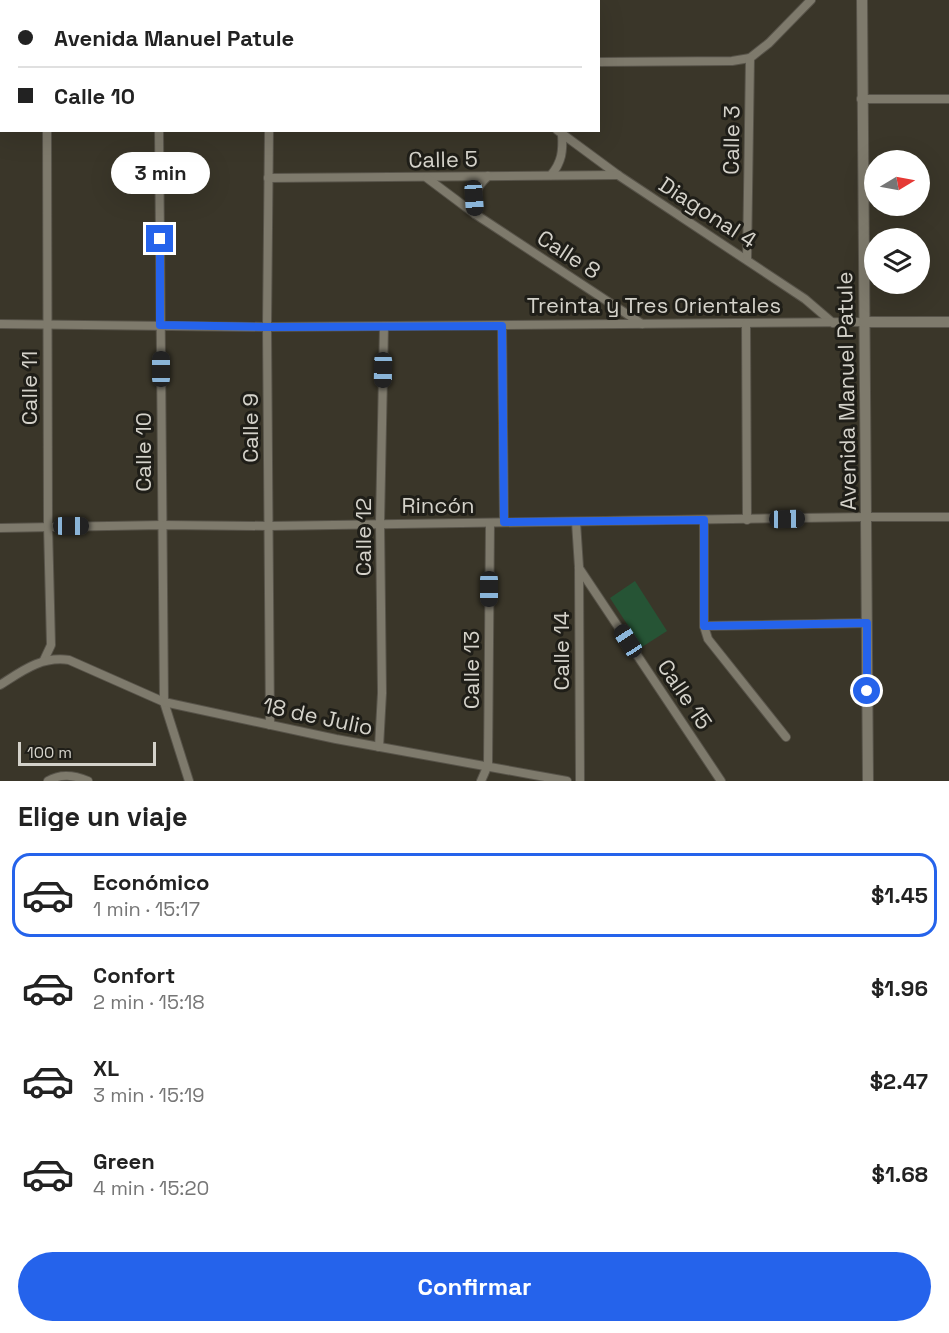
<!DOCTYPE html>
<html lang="es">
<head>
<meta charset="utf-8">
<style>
	:root { --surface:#fff; --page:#f2f2f2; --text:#222; --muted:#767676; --line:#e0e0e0; --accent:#2563eb }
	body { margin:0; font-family:"Space Grotesk",sans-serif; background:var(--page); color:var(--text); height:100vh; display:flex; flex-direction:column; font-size:22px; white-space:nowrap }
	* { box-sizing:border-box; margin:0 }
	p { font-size:20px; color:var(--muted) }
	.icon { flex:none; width:33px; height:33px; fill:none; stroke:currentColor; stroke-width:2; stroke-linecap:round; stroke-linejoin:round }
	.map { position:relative; height:781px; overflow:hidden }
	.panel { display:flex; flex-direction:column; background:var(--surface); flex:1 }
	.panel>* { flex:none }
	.guide { position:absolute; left:0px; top:0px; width:600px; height:132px; box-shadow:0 6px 24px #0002; display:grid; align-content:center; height:132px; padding:0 18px; background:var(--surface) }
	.needle { width:39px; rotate:80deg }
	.tools { position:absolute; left:864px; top:150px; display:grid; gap:12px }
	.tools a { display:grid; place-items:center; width:66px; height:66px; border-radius:50%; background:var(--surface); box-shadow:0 6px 24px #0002; font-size:30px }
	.scale { position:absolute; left:18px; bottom:15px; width:138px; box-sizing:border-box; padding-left:6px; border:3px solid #d4d2ca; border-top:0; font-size:16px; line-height:21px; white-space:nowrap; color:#d4d2ca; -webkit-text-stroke:4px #1f1e18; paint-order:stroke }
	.end { position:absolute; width:27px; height:27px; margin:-14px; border:8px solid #2563eb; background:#fff; box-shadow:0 0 0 3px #fff }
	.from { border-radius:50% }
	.bubble { position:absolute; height:42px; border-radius:21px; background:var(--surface); box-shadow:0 6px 24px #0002; font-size:20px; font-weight:800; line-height:42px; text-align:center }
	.car { position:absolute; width:18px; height:36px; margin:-18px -9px; border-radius:8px; box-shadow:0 0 4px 2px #0007; background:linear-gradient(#222 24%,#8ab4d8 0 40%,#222 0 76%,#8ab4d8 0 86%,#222 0) }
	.guide b { display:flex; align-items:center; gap:21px; height:57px; font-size:22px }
	.guide b+b { border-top:2px solid var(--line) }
	.guide i { width:15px; height:15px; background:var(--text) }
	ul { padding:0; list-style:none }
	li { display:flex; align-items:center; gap:18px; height:84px; margin:0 12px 9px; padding:0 6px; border:3px solid transparent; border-radius:18px }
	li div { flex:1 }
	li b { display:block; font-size:22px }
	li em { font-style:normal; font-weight:800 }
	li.current { border-color:var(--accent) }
	li>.icon { width:54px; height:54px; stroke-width:1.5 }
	h2 { padding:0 18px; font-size:27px; line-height:72px }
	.primary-button { display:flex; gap:12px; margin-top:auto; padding:12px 18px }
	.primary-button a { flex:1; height:69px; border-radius:36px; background:var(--accent); color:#fff; font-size:24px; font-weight:800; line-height:69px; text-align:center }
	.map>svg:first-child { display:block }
	.green { fill:#265435 }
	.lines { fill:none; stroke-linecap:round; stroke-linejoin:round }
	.service-casing { stroke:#575349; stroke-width:5 }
	.minor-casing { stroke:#575349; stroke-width:10 }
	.tertiary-casing { stroke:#575349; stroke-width:12 }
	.service { stroke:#7e7a6c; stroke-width:4 }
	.minor { stroke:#7e7a6c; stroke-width:8 }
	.tertiary { stroke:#7e7a6c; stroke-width:10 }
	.route { stroke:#2563eb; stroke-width:8 }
	.labels { text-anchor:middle; stroke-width:6; stroke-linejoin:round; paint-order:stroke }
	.street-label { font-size:22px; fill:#d4d2ca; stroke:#1f1e18 }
</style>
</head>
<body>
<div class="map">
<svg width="949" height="781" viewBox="0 0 949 781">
	<rect width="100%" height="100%" fill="#3a3629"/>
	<polygon class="green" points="635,581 667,631 642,647 610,598"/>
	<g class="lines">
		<g class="service-casing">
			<polyline id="service" points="312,0 312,2"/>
		</g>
		<g class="minor-casing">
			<g id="minor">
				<polyline points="100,0 100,2"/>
				<polyline points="463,2 463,0"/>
				<polyline points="598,62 732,61 750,58 769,43 811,0"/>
				<polyline points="861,99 949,99"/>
				<polyline points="159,130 164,702 189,781"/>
				<polyline points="269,130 267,327 270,725"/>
				<polyline points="557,130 618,175 805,299 833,323"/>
				<path d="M551 175C562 162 563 151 562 134"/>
				<polyline points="268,178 618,175"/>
				<polyline points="427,178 475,214 642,324"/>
				<path d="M475 214C473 197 475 188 488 176"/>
				<polyline points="747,259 750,58"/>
				<polyline points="0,324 267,327 865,322"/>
				<polyline points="746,324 747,520"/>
				<polyline points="502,326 504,522"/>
				<polyline points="704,521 704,626 708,639 786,737"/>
				<polyline points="576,522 579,567 580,781"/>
				<polyline points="0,528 162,525 269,526 867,517 949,517"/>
				<polyline points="579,568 721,781"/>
				<polyline points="704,626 867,623"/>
				<polyline points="44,660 51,645 48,526 47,130"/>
				<path d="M0 685C22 671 41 656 69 660L164 702 336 739 567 781"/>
				<polyline points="379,747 382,693 380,523 384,326"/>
				<path d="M48 781C61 773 74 775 88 781"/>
				<polyline points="481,781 488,765 490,523"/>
			</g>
		</g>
		<g class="tertiary-casing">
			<g id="tertiary">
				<polyline points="862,0 868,781"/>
				<polyline points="865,322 949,322"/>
			</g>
		</g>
		<use href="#service" class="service"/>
		<use href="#minor" class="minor"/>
		<use href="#tertiary" class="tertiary"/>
	</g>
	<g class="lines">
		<polyline class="route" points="160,239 160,325 267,327 502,326 504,522 704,520 704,626 867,623 867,691"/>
	</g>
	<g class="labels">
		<g class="street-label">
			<text transform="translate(731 140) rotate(-89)" y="8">Calle 3</text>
			<text transform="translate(443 159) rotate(-1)" y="8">Calle 5</text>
			<text transform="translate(708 212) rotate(33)" y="8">Diagonal 4</text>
			<text transform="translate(569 254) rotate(33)" y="8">Calle 8</text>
			<text x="654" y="313">Treinta y Tres Orientales</text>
			<text transform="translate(29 388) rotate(-90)" y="8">Calle 11</text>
			<text transform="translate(846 391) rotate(-91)" y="8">Avenida Manuel Patule</text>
			<text transform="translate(250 428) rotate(-90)" y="8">Calle 9</text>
			<text transform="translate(143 452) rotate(-90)" y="8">Calle 10</text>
			<text x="438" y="513">Rincón</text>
			<text transform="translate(363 537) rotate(-90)" y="8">Calle 12</text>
			<text transform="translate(561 651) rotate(-90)" y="8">Calle 14</text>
			<text transform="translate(471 670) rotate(-90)" y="8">Calle 13</text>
			<text transform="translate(685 694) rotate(56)" y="8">Calle 15</text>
			<text transform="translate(318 716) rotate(12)" y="8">18 de Julio</text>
		</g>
	</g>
</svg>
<div class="tools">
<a><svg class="needle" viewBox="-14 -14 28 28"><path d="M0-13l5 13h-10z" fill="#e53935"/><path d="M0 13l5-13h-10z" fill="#767676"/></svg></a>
<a><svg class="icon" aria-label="layers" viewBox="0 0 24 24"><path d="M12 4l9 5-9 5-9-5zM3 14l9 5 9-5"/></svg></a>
</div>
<div class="scale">100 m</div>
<i class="end from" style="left:867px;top:691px"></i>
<i class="end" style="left:160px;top:239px"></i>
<div class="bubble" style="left:111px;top:152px;width:99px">3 min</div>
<i class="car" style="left:474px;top:198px;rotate:176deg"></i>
<i class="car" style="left:161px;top:369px;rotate:0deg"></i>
<i class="car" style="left:383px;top:370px;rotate:181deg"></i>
<i class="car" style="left:787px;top:519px;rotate:89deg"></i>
<i class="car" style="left:71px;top:526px;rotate:90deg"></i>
<i class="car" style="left:489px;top:589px;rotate:180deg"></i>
<i class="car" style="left:628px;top:641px;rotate:327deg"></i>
<div class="guide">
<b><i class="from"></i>Avenida Manuel Patule</b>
<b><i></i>Calle 10</b>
</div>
</div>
<section class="panel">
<h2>Elige un viaje</h2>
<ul>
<li class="current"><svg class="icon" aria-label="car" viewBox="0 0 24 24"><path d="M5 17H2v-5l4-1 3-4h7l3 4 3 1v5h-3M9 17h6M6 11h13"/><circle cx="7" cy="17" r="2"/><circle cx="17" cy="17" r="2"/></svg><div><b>Económico</b><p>1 min · 15:17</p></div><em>$1.45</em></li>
<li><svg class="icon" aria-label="car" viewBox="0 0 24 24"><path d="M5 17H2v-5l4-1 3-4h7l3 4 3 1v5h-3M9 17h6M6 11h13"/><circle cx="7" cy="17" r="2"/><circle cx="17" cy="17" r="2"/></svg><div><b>Confort</b><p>2 min · 15:18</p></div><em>$1.96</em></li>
<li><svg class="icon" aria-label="car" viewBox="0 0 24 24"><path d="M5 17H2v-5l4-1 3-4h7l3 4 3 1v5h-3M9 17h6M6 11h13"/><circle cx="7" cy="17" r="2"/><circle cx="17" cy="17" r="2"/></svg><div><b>XL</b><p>3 min · 15:19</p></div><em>$2.47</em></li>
<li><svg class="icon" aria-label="car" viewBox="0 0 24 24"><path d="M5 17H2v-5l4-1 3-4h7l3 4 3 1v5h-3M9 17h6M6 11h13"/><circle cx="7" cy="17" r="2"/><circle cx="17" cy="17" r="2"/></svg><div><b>Green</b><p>4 min · 15:20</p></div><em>$1.68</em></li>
</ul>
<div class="primary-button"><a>Confirmar</a></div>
</section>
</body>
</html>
